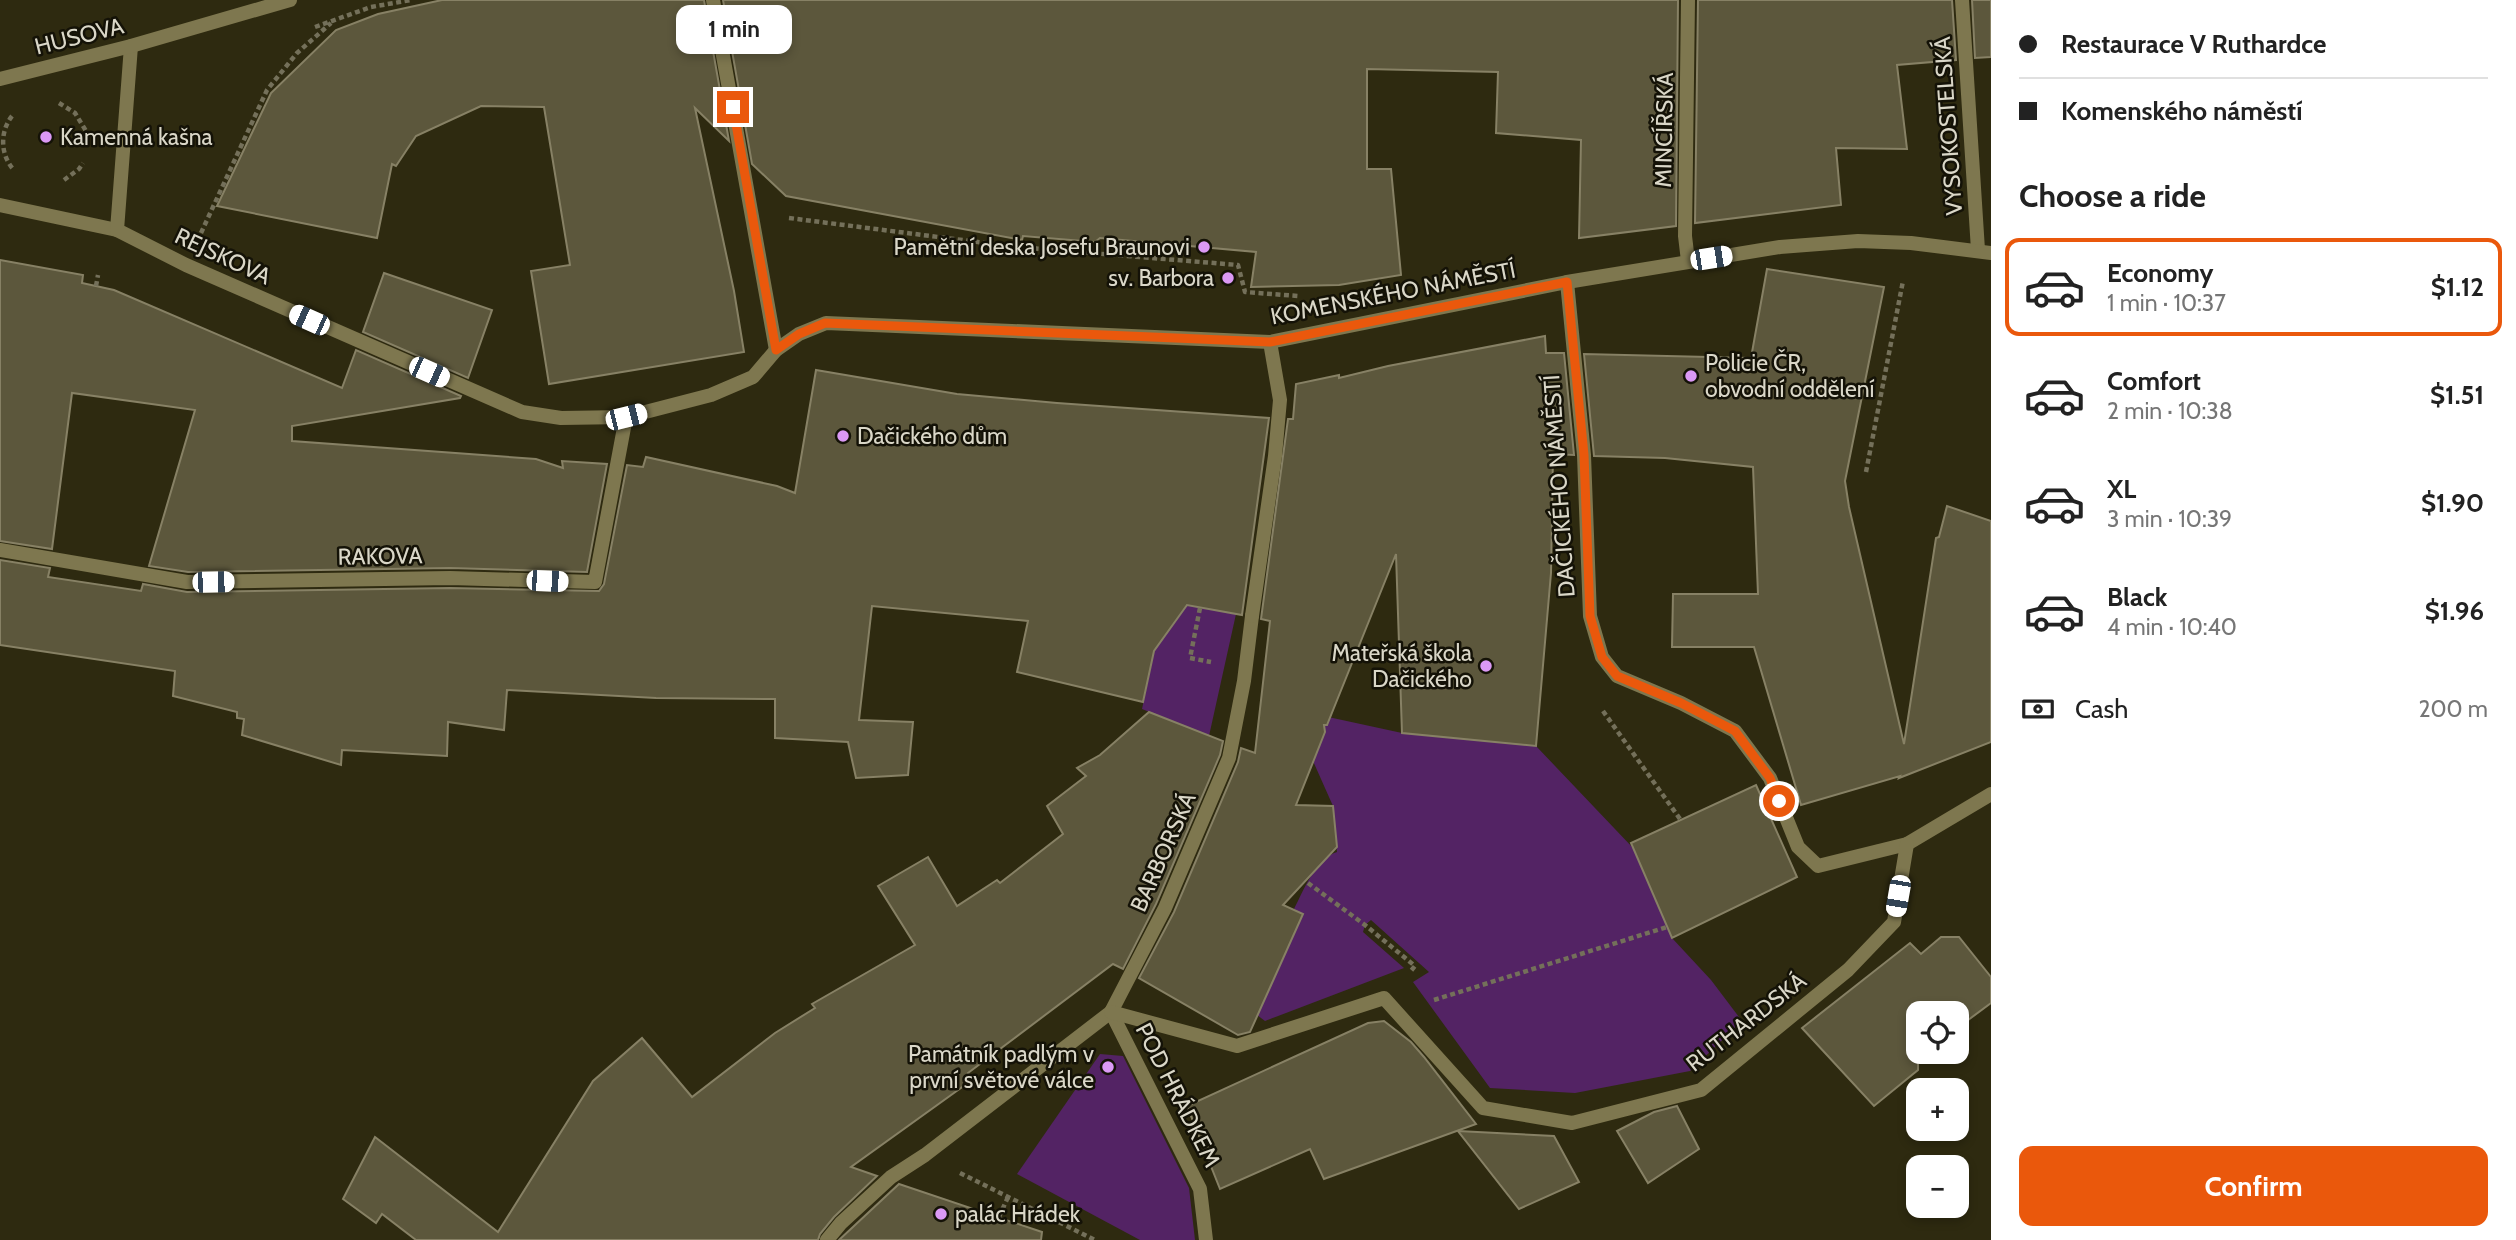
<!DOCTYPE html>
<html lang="en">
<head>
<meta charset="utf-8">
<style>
	:root { --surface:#fff; --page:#f2f2f2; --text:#222; --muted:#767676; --line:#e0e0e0; --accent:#ea580c }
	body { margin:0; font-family:Cabin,sans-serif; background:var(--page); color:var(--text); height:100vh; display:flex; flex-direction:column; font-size:26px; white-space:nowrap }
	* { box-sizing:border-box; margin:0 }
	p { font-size:23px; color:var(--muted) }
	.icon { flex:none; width:38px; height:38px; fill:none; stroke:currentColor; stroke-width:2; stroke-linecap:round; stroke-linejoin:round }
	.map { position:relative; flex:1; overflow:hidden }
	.sheet { display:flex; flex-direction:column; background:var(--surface); width:525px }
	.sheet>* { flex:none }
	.banner { display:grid; align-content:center; height:154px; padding:0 28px; background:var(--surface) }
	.buttons { position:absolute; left:1906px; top:1001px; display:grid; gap:14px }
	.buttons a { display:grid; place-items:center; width:63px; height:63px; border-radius:14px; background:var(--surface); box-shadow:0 4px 10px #0003; font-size:35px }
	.end { position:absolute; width:32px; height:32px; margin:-16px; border:9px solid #ea580c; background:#fff; box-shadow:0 0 0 4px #fff }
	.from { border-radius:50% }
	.bubble { position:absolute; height:49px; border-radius:14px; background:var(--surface); box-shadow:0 4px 10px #0003; font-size:23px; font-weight:700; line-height:49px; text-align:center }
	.car { position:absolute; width:21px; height:42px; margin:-21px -10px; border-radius:9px; box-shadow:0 0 5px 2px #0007; background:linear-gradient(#fff 24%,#345 0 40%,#fff 0 76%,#345 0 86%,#fff 0) }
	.banner b { display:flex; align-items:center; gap:24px; height:66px; font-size:26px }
	.banner b+b { border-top:2px solid var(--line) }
	.banner i { width:18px; height:18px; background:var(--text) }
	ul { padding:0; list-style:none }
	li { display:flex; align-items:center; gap:21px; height:98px; margin:0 14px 10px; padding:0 14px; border:4px solid transparent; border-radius:14px }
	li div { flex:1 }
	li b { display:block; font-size:26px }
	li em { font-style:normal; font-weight:700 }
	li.active { border-color:var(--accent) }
	li>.icon { width:63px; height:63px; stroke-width:1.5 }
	h2 { padding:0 28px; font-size:32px; line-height:84px }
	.pay { display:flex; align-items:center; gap:18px; height:77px; padding:0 28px; font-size:26px }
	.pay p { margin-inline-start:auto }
	.button { display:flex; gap:14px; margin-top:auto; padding:14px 28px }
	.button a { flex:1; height:80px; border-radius:14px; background:var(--accent); color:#fff; font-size:28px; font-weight:700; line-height:80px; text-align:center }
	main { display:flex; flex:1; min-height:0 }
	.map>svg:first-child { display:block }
	.green { fill:#532364 }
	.building { fill:#5c573c; stroke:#878165; stroke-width:2 }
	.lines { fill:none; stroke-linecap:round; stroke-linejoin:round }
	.path { stroke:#74705a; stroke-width:4.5; stroke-dasharray:5 3.5; stroke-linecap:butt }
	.service { stroke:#7e774f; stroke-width:14 }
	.pedestrian { stroke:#7e774f; stroke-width:14 }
	.minor { stroke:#7e774f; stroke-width:14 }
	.route { stroke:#ea580c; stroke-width:9 }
	.poi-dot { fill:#db99f5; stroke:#141207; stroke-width:2.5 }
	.labels { text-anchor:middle; stroke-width:5; stroke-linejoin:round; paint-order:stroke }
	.street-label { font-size:23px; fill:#dad7c8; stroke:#141207 }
	.poi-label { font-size:23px; fill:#dad7c8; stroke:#141207; text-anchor:start }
</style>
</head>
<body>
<main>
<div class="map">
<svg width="1991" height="1240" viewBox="0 0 1991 1240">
	<rect width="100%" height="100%" fill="#2e2a10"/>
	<g class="green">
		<polygon points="1161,600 1181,613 1187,605 1236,614 1209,736 1142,709 1154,653"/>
		<path d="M1319 715 1402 733 1536 746 1634 849 1672 938 1711 980 1742 1021 1690 1071 1575 1093 1490 1088 1413 982 1429 972 1371 920 1365 925 1363 932 1404 968 1265 1021 1257 1015 1303 915 1294 909C1304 890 1315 859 1337 852L1333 806 1313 761Z"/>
		<polygon points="1100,1054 1123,1056 1189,1188 1195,1240 1140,1240 1017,1174"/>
	</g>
	<g class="building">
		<polygon points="442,0 704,0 729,141 695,108 734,291 744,352 549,384 531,271 570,265 544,107 481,106 416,136 396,166 392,164 377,238 217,206 271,93 336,30 378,14"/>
		<polygon points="723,0 1678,0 1676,226 1579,238 1581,140 1496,133 1498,72 1367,69 1367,169 1391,169 1401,275 1339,285 1251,287 1256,252 1100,238 1095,242 1023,236 1022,240 786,196 752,164"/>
		<polygon points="1698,0 1952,0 1956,60 1897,65 1907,149 1836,148 1841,205 1695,223"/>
		<polygon points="1972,0 1991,0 1991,57 1975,58"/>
		<polygon points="0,260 83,275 82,283 114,290 342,388 356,350 461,396 460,398 292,426 292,441 536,459 563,468 562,461 607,464 587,572 450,568 188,572 149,566 195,410 72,393 52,549 0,541"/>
		<polygon points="1767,269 1884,287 1845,481 1849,507 1904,744 1936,538 1939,537 1947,506 1991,521 1991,742 1899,778 1900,776 1801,805 1754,647 1672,647 1673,594 1758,594 1753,467 1665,458 1594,456 1584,354 1751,358"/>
		<polygon points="384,273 492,310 468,378 363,332"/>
		<polygon points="1545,336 1546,353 1564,353 1574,455 1553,454 1551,573 1536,746 1402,733 1396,554 1327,725 1324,725 1325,732 1296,805 1333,806 1337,847 1283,905 1303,914 1250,1032 1238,1035 1139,978 1174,912 1238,762 1241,748 1255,753 1270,621 1261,619 1288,419 1293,419 1296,384 1339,375 1339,378 1388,366"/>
		<polygon points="816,370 957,394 1057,403 1269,418 1242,615 1187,605 1154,651 1143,702 1017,672 1028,621 872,606 859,720 913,722 908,775 856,778 848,742 775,738 775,699 656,698 507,690 504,730 448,722 447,756 342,750 341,765 242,735 244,719 237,718 237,712 173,696 175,671 0,645 0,560 50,568 48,577 141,591 143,584 187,592 450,588 599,591 604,584 627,465 643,467 646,457 777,486 795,493"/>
		<polygon points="1149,712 1223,741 1220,755 1156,904 1123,969 1113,964 968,1073 972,1080 851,1167 877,1176 834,1217 820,1234 818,1240 416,1240 382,1214 376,1223 343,1199 375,1137 498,1232 593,1081 642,1038 692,1097 775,1033 815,1008 812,1004 915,945 878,886 928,857 957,906 997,880 1000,883 1063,834 1047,806 1086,776 1077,768 1100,755"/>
		<polygon points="1756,785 1797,877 1672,938 1631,843"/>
		<polygon points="1941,937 1959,937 1991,977 1991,1003 1956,1029 1956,1013 1918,1013 1918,1052 1928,1052 1918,1061 1918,1070 1874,1106 1802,1028 1910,943 1921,954"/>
		<polygon points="1384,1021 1411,1042 1424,1057 1476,1124 1324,1179 1310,1149 1220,1189 1187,1106 1368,1023"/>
		<polygon points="1677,1106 1699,1149 1648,1183 1617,1131 1654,1112"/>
		<polygon points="1458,1131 1554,1136 1579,1182 1519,1209"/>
		<polygon points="899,1184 1042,1232 1041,1240 839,1240"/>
	</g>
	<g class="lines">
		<g class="path">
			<polyline points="315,27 371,7 411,0"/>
			<polyline points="59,103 75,113 86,131"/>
			<path d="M12 116C0 131 0 154 13 169"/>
			<polyline points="64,180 79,169 83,163"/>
			<polyline points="789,218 1017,247 1238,265 1245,292 1298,296"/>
			<polyline points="201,233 267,90 297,53 331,23"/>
			<polyline points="96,286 98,275"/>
			<polyline points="1866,472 1903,281"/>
			<polyline points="1200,608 1190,658 1211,662"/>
			<polyline points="1603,711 1680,819"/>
			<polyline points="1308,883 1365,925 1415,966 1410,972"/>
			<polyline points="1434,1000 1667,927"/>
			<polyline points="960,1173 1095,1240"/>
			<polyline points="999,1217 1008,1197"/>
		</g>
		<polyline class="service" points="0,205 117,230"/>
		<g class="pedestrian">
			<polyline points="1962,0 1978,250"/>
			<polyline points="1688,261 1685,236 1688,0"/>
			<polyline points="1111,1012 1200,1189 1206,1240"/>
			<polyline points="827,1240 841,1223 891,1177 925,1155 1111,1012 1165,908 1229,758 1244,681 1252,616"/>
		</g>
		<g class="minor">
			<polyline points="713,0 776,350"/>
			<polyline points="131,46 117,230 186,265 522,412 561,418 626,417 711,395 753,377 776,350 799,334 826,323 1270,342 1567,282 1780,247 1858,241 1911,243 1991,253"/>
			<polyline points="0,79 131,46 290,0"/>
			<polyline points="1567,282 1584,455 1590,616 1602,657 1617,676 1681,703 1735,731 1770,778 1798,847 1818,866 1907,844 1991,794"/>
			<polyline points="0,550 187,582 450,578 595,582 626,417"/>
			<polyline points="1252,616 1275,456 1280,400 1270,342"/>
			<polyline points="1111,1012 1237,1046 1384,998 1483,1108 1572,1123 1701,1090 1848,970 1894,922 1907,844"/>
		</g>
	</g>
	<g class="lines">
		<polyline class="route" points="733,107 776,350 799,334 825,323 1270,342 1567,282 1584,455 1590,616 1602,657 1617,676 1681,703 1735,731 1770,778 1779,801"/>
	</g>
	<g class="poi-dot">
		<circle cx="46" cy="137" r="7"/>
		<circle cx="1204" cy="247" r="7"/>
		<circle cx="1228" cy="278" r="7"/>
		<circle cx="1691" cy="376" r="7"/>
		<circle cx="843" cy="436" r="7"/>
		<circle cx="1486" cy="666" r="7"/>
		<circle cx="1108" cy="1067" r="7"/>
		<circle cx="941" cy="1214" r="7"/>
	</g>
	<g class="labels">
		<g class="street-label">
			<text transform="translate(79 36) rotate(-14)" y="8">HUSOVA</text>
			<text transform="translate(1948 126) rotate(-94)" y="8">VYSOKOSTELSKÁ</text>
			<text transform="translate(1664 130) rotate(-89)" y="8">MINCÍŘSKÁ</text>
			<text transform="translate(223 256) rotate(25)" y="8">REJSKOVA</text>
			<text transform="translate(1393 293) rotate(-11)" y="8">KOMENSKÉHO NÁMĚSTÍ</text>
			<text transform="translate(1559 486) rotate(-94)" y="8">DAČICKÉHO NÁMĚSTÍ</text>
			<text transform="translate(380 556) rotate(-1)" y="8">RAKOVA</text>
			<text transform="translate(1163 852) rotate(-66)" y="8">BARBORSKÁ</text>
			<text transform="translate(1746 1022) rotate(-38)" y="8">RUTHARDSKÁ</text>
			<text transform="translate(1178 1095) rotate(63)" y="8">POD HRÁDKEM</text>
		</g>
		<g class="poi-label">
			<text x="60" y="145">Kamenná kašna</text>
			<text x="1190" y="255" text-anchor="end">Pamětní deska Josefu Braunovi</text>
			<text x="1214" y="286" text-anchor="end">sv. Barbora</text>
			<text x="1705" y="371">Policie ČR,<tspan x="1705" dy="26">obvodní oddělení</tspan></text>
			<text x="857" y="444">Dačického dům</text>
			<text x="1472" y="661" text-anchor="end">Mateřská škola<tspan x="1472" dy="26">Dačického</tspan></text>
			<text x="1094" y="1062" text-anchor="end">Památník padlým v<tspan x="1094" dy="26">první světové válce</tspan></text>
			<text x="955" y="1222">palác Hrádek</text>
		</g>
	</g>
</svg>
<div class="buttons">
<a><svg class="icon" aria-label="locate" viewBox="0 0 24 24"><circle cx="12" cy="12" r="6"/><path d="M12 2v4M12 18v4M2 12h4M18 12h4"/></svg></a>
<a>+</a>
<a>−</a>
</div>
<i class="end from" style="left:1779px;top:801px"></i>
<i class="end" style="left:733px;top:107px"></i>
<div class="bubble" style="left:676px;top:5px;width:116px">1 min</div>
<i class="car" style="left:1711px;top:258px;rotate:81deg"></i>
<i class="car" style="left:309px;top:320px;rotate:294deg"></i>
<i class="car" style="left:429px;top:372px;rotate:114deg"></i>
<i class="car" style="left:626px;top:417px;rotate:76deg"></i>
<i class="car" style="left:547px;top:581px;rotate:92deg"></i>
<i class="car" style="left:213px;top:582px;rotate:89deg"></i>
<i class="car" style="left:1898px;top:896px;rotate:190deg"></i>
</div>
<section class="sheet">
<div class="banner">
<b><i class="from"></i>Restaurace V Ruthardce</b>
<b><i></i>Komenského náměstí</b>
</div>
<h2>Choose a ride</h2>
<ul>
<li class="active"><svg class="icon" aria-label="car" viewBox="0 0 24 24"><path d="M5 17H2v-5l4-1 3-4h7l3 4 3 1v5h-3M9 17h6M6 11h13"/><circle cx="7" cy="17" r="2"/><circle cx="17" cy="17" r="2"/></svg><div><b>Economy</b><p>1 min · 10:37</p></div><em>$1.12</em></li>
<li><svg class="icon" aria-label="car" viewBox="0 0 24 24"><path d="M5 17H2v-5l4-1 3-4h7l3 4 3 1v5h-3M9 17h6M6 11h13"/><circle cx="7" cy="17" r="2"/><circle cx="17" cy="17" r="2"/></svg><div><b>Comfort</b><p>2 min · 10:38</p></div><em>$1.51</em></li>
<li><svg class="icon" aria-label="car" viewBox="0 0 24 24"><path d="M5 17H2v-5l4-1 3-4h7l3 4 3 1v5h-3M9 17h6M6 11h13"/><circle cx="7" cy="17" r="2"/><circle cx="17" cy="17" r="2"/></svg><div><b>XL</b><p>3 min · 10:39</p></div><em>$1.90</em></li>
<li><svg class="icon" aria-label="car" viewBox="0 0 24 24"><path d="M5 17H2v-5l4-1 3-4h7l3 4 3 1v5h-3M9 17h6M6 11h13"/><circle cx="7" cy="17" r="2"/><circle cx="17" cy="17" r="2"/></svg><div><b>Black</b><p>4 min · 10:40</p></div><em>$1.96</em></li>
</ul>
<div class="pay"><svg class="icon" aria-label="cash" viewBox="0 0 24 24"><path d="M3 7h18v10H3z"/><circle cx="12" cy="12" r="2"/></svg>Cash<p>200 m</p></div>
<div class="button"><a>Confirm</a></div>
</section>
</main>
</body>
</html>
